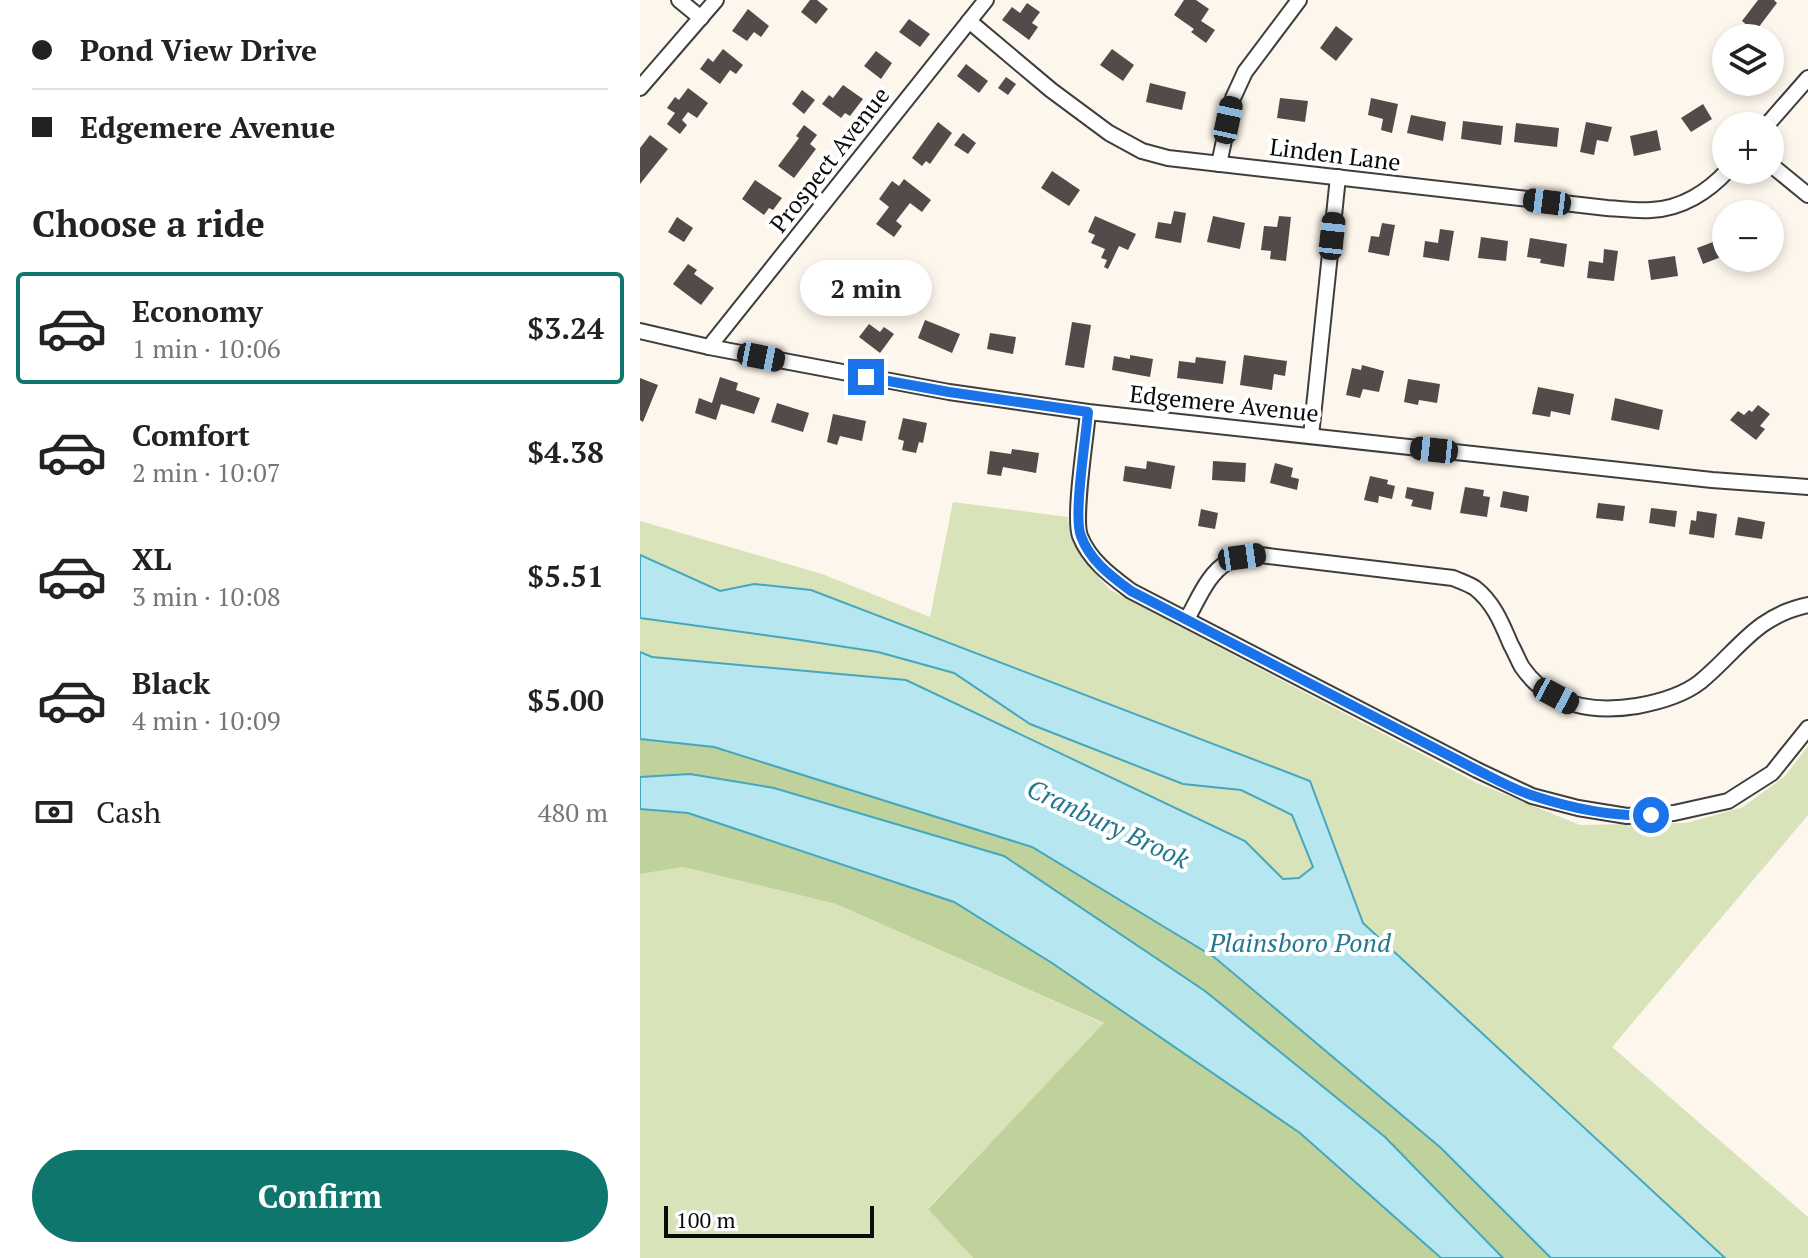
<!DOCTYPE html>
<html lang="en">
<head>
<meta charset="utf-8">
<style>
	:root { --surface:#fff; --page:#f2f2f2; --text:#222; --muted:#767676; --line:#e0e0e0; --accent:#0f766e }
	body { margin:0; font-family:"PT Serif",serif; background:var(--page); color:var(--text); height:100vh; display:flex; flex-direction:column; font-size:30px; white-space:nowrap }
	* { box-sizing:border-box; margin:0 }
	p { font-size:26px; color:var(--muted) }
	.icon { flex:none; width:44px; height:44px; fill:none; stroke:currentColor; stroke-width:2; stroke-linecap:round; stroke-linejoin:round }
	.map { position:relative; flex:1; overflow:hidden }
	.sheet { display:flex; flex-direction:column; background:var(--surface); width:640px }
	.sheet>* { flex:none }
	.banner { display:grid; align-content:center; height:176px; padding:0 32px; background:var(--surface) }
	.fabs { position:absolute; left:1072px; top:24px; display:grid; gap:16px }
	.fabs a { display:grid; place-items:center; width:72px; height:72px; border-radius:50%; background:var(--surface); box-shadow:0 4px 12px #0003; font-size:40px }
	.scale { position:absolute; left:24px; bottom:20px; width:210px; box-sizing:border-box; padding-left:8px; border:4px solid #0b0b0b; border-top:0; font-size:22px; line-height:28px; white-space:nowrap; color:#0b0b0b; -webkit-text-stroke:6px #fff; paint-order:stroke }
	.end { position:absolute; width:36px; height:36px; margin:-18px; border:10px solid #1a73e8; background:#fff; box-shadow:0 0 0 4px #fff }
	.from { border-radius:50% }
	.bubble { position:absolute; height:56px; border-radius:28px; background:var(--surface); box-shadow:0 4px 12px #0003; font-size:26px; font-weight:600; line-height:56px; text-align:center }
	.car { position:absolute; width:24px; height:48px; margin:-24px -12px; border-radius:10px; box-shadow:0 0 6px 2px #0007; background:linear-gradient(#222 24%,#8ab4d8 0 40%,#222 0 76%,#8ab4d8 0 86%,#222 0) }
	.banner b { display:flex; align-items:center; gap:28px; height:76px; font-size:30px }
	.banner b+b { border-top:2px solid var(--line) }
	.banner i { width:20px; height:20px; background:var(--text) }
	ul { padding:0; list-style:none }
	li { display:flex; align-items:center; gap:24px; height:112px; margin:0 16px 12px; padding:0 16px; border:4px solid transparent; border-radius:8px }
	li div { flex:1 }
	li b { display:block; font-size:30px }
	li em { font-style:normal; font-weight:600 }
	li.selected { border-color:var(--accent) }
	li>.icon { width:72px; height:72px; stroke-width:1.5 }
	h2 { padding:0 32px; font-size:36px; line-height:96px }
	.pay { display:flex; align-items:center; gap:20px; height:88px; padding:0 32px; font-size:30px }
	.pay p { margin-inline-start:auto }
	.button { display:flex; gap:16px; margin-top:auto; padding:16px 32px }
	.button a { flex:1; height:92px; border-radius:48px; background:var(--accent); color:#fff; font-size:32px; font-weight:600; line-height:92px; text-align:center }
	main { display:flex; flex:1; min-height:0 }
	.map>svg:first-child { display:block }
	.green { fill:#d8e3b9 }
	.forest { fill:#bfd29b }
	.water { fill:#b6e6ef; stroke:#45a7be; stroke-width:2 }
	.building { fill:#534b49 }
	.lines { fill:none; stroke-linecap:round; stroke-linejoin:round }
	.minor-casing { stroke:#3e3e3e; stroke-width:18 }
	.minor { stroke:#fff; stroke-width:14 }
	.route { stroke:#1a73e8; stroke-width:10 }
	.labels { text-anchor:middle; stroke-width:8; stroke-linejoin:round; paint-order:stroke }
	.street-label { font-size:24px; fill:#0b0b0b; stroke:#fff }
	.water-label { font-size:26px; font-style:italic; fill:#23778f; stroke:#fff }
</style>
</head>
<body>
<main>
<section class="sheet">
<div class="banner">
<b><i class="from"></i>Pond View Drive</b>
<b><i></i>Edgemere Avenue</b>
</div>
<h2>Choose a ride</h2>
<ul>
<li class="selected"><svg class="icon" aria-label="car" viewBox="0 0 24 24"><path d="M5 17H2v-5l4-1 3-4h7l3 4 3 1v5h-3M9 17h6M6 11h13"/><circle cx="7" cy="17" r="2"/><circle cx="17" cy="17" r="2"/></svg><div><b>Economy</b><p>1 min · 10:06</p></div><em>$3.24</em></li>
<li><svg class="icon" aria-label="car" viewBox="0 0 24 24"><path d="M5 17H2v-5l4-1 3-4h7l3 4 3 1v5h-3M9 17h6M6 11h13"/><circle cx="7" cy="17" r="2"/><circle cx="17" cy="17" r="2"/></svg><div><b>Comfort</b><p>2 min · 10:07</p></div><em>$4.38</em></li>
<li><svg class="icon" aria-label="car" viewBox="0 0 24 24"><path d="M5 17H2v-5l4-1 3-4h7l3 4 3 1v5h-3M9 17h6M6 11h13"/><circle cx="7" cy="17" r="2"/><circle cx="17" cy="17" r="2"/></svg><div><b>XL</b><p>3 min · 10:08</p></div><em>$5.51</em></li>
<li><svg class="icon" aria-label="car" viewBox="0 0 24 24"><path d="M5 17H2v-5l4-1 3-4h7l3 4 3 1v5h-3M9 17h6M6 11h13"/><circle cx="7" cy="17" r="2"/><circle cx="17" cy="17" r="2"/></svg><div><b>Black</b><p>4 min · 10:09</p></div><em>$5.00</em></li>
</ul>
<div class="pay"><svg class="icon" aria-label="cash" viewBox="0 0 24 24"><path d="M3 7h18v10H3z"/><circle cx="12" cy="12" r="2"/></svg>Cash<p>480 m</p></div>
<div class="button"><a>Confirm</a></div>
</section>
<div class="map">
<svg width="1168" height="1258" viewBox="0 0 1168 1258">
	<rect width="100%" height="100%" fill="#fdf6ec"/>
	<g class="green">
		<polygon points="313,502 428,517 431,539 444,560 470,590 837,783 940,825 1047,823 1103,807 1145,776 1168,746 1168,815 972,1047 1168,1217 1168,1258 1085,1258 723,923 669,781 171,590 114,584 80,591 0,555 0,521 182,574 290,617"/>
		<polygon points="0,618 160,640 238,652 314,673 390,724 543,784 601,790 652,816 673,868 659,878 643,879 605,841 12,657 0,652"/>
		<polygon points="43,867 196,904 465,1024 288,1208 333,1258 0,1258 0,874"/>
	</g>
	<g class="forest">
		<polygon points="0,739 74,747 392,847 573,957 801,1148 911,1258 863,1258 745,1137 565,991 364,856 50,774 0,777"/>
		<polygon points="0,809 48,813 314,902 412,963 660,1133 801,1258 333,1258 288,1209 464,1023 196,904 43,867 0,874"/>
	</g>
	<g class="water">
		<polygon points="0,555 80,591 114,584 171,590 670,781 723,923 1085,1258 911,1258 801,1148 574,957 392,847 74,747 0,739 0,652 12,657 266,680 605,841 643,879 659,878 673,867 652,815 601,790 543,784 390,724 314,673 238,652 160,640 0,618"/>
		<polygon points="50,774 134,788 364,856 565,991 745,1137 863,1258 801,1258 660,1133 412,963 314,902 48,813 0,809 0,777"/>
	</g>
	<g class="building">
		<polygon points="170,0 177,0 188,9 176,24 161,12"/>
		<polygon points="544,0 556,0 569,9 561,21 575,30 566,43 551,32 554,29 534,15"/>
		<polygon points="1118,0 1134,0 1137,3 1115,32 1102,21"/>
		<polygon points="387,3 400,12 392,23 398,27 389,40 362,20 372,7 380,13"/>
		<polygon points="108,9 129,26 121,37 114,32 107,41 92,31"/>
		<polygon points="269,19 290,34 280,47 259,32"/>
		<polygon points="696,26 713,39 696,61 680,48"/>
		<polygon points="83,49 103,65 96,74 90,70 80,84 60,69 68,58 73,62"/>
		<polygon points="472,49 494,65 483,81 460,65"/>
		<polygon points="236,51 252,63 241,79 224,66"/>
		<polygon points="1084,53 1086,54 1086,79 1073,69"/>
		<polygon points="326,64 348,81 339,93 317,76"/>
		<polygon points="366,77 376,84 368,95 358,88"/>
		<polygon points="510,83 546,92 542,110 506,102"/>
		<polygon points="203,85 223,99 210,116 205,113 201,118 182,104 189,95 193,98"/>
		<polygon points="48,88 68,103 57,118 48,112 42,120 47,125 40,134 27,124 35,113 27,108 35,97 39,100"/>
		<polygon points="162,90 175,100 164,114 152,104"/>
		<polygon points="640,98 668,101 665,122 637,118"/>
		<polygon points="731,98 758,104 752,133 741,130 743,119 728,115"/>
		<polygon points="1063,104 1072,119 1051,132 1041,118"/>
		<polygon points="771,115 806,122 803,141 767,133"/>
		<polygon points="823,121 863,126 861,145 821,139"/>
		<polygon points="298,122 312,133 290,164 286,161 282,166 272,158"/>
		<polygon points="946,122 972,127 968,142 957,140 954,155 940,152"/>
		<polygon points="876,123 919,128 917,147 874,142"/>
		<polygon points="164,125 177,135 170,144 176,149 154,178 138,166 159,138 156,136"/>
		<polygon points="1017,130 1021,150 994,156 990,136"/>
		<polygon points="323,133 336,143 328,154 314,145"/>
		<polygon points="10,135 28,149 0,184 0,148"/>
		<polygon points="412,171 440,190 429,206 401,188"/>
		<polygon points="264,179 291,200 282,212 270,203 256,221 262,226 254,237 236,224 249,207 239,199 252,181 259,186"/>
		<polygon points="115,180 142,198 133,210 129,208 124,215 102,199"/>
		<polygon points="1131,208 1139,236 1130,239 1130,209"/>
		<polygon points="534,211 546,213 541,243 515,238 518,222 531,224"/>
		<polygon points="455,216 496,234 488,250 479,246 468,269 464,267 467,260 461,258 465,249 451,243 455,235 448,232"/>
		<polygon points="573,216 605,223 600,249 567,242"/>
		<polygon points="639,216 651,217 646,261 630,259 631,251 621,250 624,226 637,227"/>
		<polygon points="37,217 53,228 44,242 28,232"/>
		<polygon points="742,223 755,225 749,256 728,252 731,236 739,237"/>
		<polygon points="800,229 814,231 809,261 783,257 785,241 798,243"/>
		<polygon points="841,237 868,241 866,261 838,258"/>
		<polygon points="890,238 927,244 924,267 900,263 901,259 887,257"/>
		<polygon points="1081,239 1086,255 1063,264 1057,248"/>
		<polygon points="964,249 978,251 974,281 947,278 949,261 963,263"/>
		<polygon points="1035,256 1038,276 1011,280 1008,260"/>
		<polygon points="48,264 57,270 54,274 74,288 61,305 33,284"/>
		<polygon points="260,289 271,298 258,315 246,306"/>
		<polygon points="285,320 320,334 312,353 278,338"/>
		<polygon points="432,322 451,325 444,368 425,365"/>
		<polygon points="229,324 240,332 244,327 254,334 240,353 219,337"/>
		<polygon points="350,333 376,337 373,354 347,349"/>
		<polygon points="490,355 513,359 510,377 472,370 474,356 490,359"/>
		<polygon points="604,355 647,361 645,376 634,374 632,390 600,385"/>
		<polygon points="556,357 586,361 583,384 537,378 539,361 555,363"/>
		<polygon points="722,365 744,371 739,392 723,389 720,398 706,395 712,368 721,370"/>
		<polygon points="80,377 98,383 96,390 120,398 114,414 81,404 76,420 55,413 59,398 72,403"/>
		<polygon points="0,378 18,385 3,422 0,420"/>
		<polygon points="768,379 800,384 797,403 779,400 778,405 764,402"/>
		<polygon points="898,387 934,394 930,415 911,411 910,417 892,414"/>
		<polygon points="975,398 1023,410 1019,430 971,420"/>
		<polygon points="137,403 169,413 163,432 131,422"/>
		<polygon points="1118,405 1130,414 1120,426 1125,429 1116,440 1090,420 1098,411 1104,415 1109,410 1112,412"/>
		<polygon points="193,414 226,421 222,441 200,436 197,445 187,442"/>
		<polygon points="263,418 287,423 283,443 279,442 276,453 262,450 264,441 258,439"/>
		<polygon points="372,449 399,453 396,473 363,467 361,476 347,474 350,451 371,454"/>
		<polygon points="507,461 535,466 531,489 483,481 485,466 506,469"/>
		<polygon points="573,461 606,463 605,482 572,480"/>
		<polygon points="635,463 653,468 651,477 659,479 657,490 630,483"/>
		<polygon points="730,476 748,480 747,484 755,486 752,499 739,496 738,503 724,500"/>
		<polygon points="767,487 794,492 791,510 771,506 773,500 765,498"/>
		<polygon points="825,487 844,490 843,496 850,497 847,517 820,513"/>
		<polygon points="863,491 889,496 887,512 860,507"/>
		<polygon points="958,503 985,506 983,521 956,518"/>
		<polygon points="1011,508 1037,511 1035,527 1009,523"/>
		<polygon points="561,509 578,513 575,529 558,526"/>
		<polygon points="1057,511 1077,514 1074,538 1049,534 1051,520 1056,521"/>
		<polygon points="1098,517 1125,522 1122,539 1095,535"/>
	</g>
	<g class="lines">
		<g class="minor-casing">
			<g id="minor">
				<polyline points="39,0 61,18"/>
				<path d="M329 21 411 90 469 133 502 151 528 158 967 208C982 209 997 211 1011 210 1041 209 1068 192 1088 170"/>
				<polyline points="0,88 76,0"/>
				<polyline points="1126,126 1168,78"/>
				<polyline points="579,164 593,98 605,72 659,0"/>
				<polyline points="1130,164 1168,195"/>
				<polyline points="0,331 69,347 309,392 448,412 1072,480 1168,487"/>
				<polyline points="69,347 346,0"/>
				<path d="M448 412C446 437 433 517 440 536 450 561 471 576 491 591L837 770 892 796 938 808 987 816 1034 813 1088 801 1132 773 1168 728"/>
				<polyline points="671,436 698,177"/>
				<path d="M547 619C558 600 568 573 588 562 598 557 609 556 620 555L813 578C820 581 829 584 835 588 854 603 862 624 871 645 875 652 878 660 882 667 909 706 953 713 997 706 1019 702 1042 696 1060 682 1098 651 1115 616 1168 605"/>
			</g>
		</g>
		<use href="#minor" class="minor"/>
	</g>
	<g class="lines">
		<path class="route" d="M226 377 309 392 448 412C446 437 433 517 441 536 450 561 471 576 491 591L837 770C855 779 874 790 894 796 931 808 972 817 1011 815"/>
	</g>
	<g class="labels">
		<g class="street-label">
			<text transform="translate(695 155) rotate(7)" y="8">Linden Lane</text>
			<text transform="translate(190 160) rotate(-52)" y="8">Prospect Avenue</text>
			<text transform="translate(584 404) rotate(6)" y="8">Edgemere Avenue</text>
		</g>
		<g class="water-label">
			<text transform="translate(468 824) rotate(25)" y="9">Cranbury Brook</text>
			<text x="660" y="952">Plainsboro Pond</text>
		</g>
	</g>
</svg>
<div class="fabs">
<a><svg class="icon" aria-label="layers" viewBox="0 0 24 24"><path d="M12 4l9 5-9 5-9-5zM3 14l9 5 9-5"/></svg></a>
<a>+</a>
<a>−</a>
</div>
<div class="scale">100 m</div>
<i class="end from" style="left:1011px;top:815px"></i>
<i class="end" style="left:226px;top:377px"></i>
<div class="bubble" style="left:160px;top:260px;width:132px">2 min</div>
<i class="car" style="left:588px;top:120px;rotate:12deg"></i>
<i class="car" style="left:907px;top:202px;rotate:277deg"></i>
<i class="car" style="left:692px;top:236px;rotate:6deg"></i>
<i class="car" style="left:121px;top:357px;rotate:101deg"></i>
<i class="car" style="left:794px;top:450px;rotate:276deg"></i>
<i class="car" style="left:602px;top:557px;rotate:82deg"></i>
<i class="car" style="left:916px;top:696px;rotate:118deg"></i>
</div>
</main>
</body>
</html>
